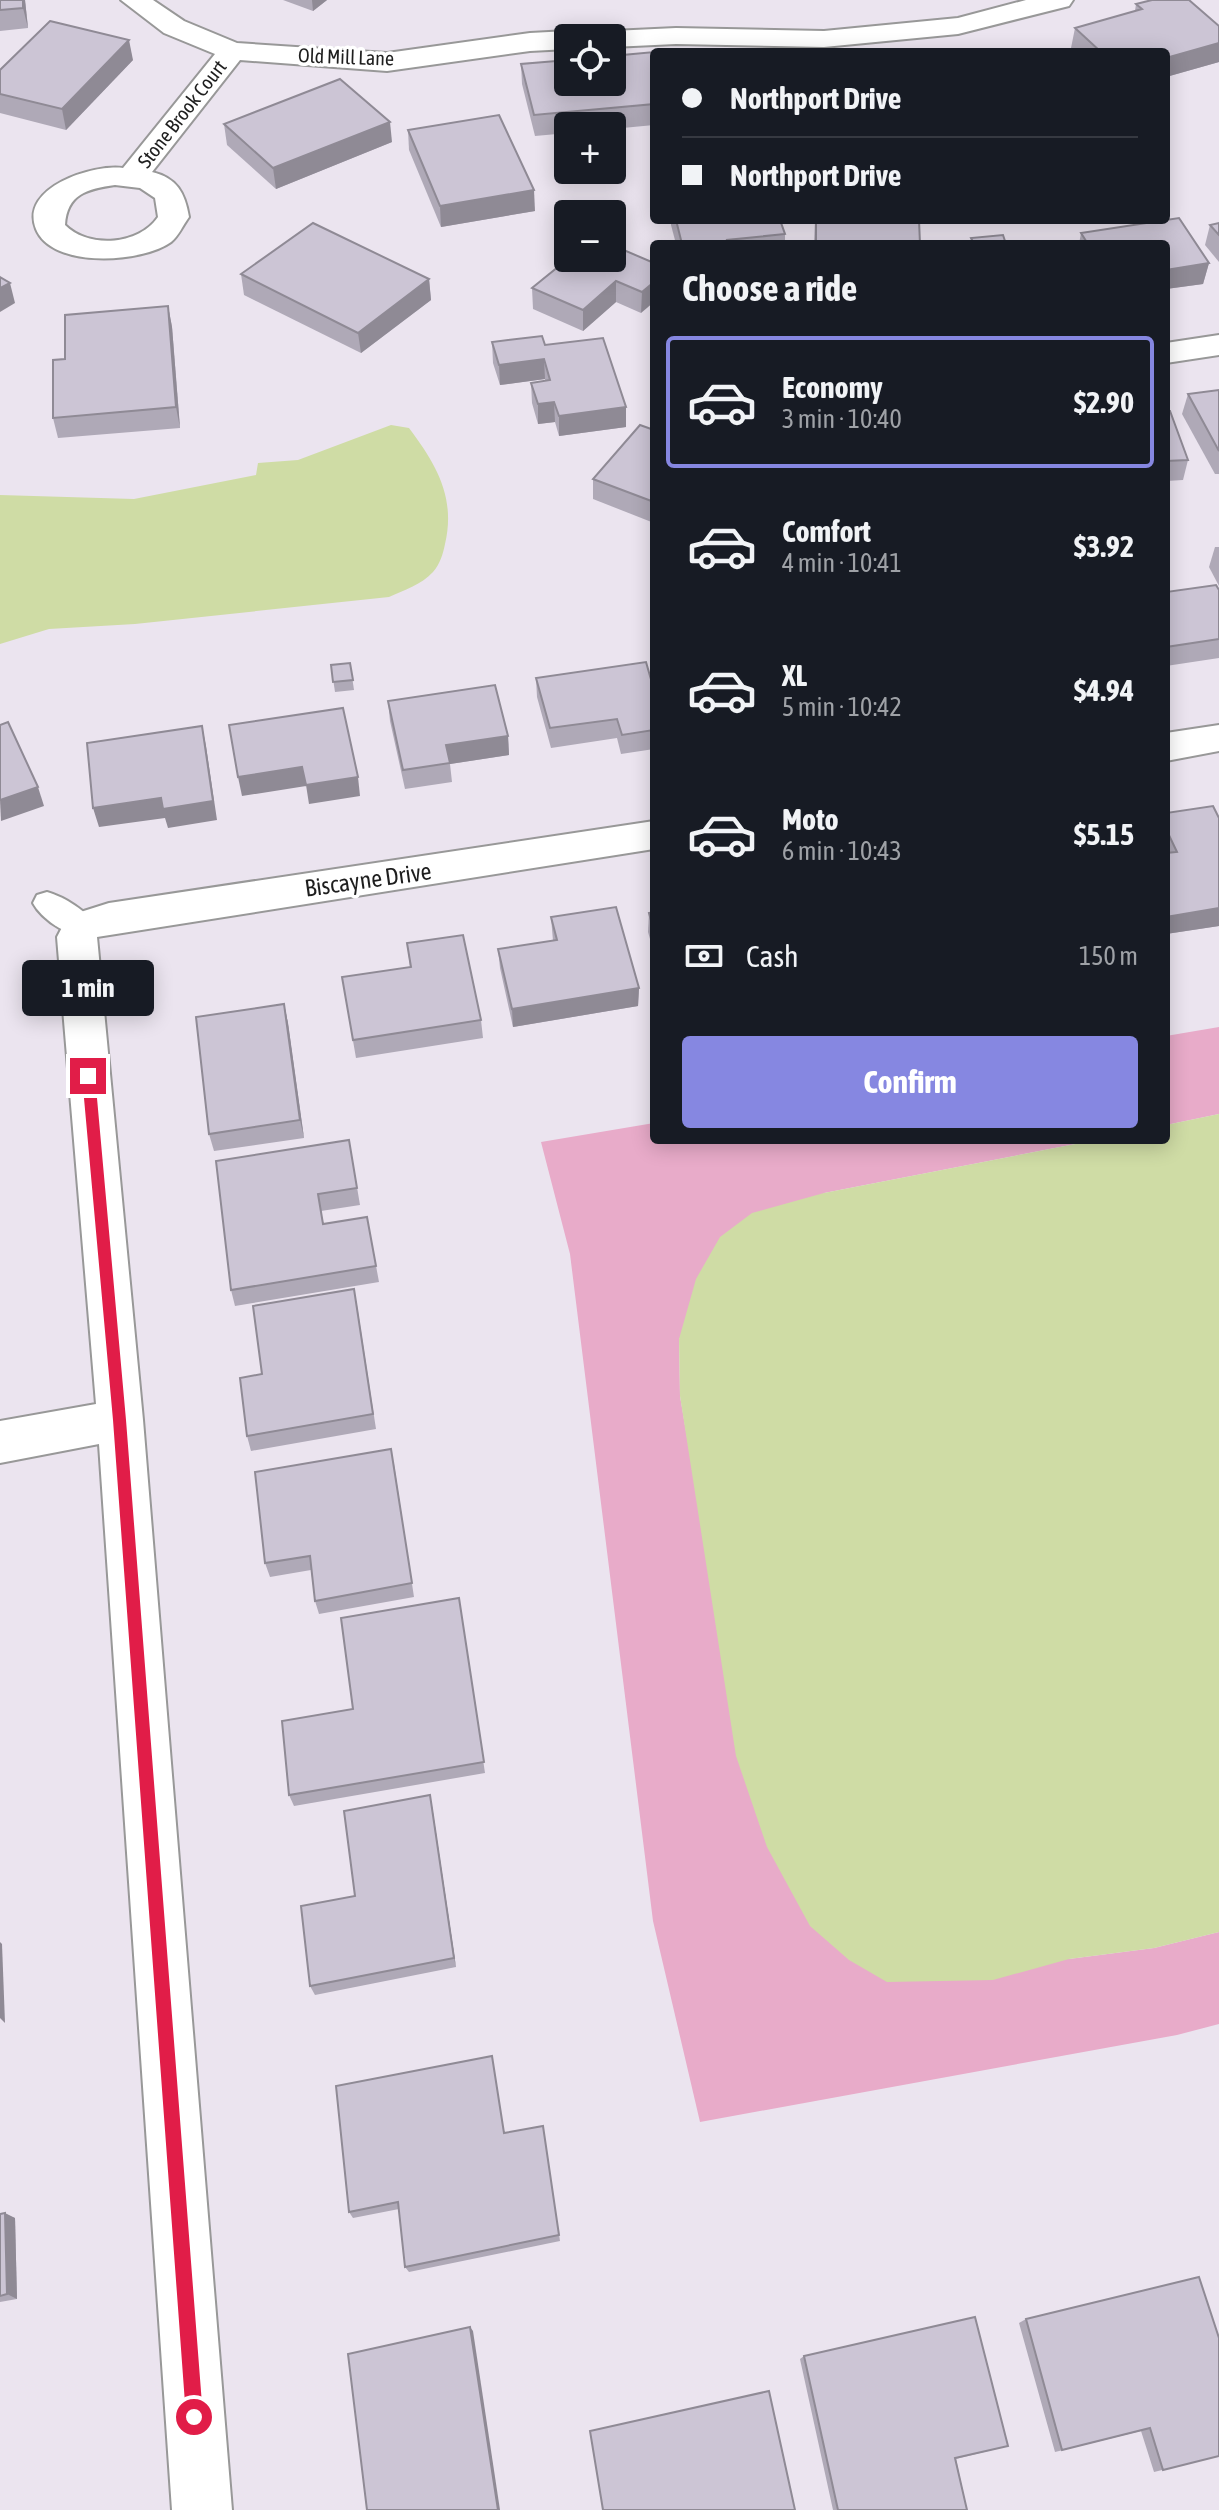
<!DOCTYPE html>
<html lang="en">
<head>
<meta charset="utf-8">
<style>
	:root { --surface:#171b24; --page:#242831; --text:#f1f3f6; --muted:#9ea1a6; --line:#363941; --accent:#8687e1 }
	body { margin:0; font-family:"Asap Condensed",sans-serif; background:var(--page); color:var(--text); height:100vh; display:flex; flex-direction:column; font-size:30px; white-space:nowrap }
	* { box-sizing:border-box; margin:0 }
	p { font-size:26px; color:var(--muted) }
	.icon { flex:none; width:44px; height:44px; fill:none; stroke:currentColor; stroke-width:2; stroke-linecap:round; stroke-linejoin:round }
	.map { position:relative; flex:1; overflow:hidden }
	.panel { position:absolute; left:650px; top:240px; width:520px; height:904px; display:flex; flex-direction:column; background:var(--surface); border-radius:8px; box-shadow:0 4px 20px #0003 }
	.panel>* { flex:none }
	.banner { position:absolute; left:650px; top:48px; width:520px; height:176px; border-radius:8px; box-shadow:0 4px 20px #0003; display:grid; align-content:center; height:176px; padding:0 32px; background:var(--surface) }
	.tools { position:absolute; left:554px; top:24px; display:grid; gap:16px }
	.tools a { display:grid; place-items:center; width:72px; height:72px; border-radius:8px; background:var(--surface); box-shadow:0 4px 20px #0003; font-size:40px }
	.end { position:absolute; width:36px; height:36px; margin:-18px; border:10px solid #e11d48; background:#fff; box-shadow:0 0 0 4px #fff }
	.from { border-radius:50% }
	.bubble { position:absolute; height:56px; border-radius:8px; background:var(--surface); box-shadow:0 4px 20px #0003; font-size:26px; font-weight:700; line-height:56px; text-align:center }
	.banner b { display:flex; align-items:center; gap:28px; height:76px; font-size:30px }
	.banner b+b { border-top:2px solid var(--line) }
	.banner i { width:20px; height:20px; background:var(--text) }
	ul { padding:0; list-style:none }
	li { display:flex; align-items:center; gap:24px; height:132px; margin:0 16px 12px; padding:0 16px; border:4px solid transparent; border-radius:8px }
	li div { flex:1 }
	li b { display:block; font-size:30px }
	li em { font-style:normal; font-weight:700 }
	li.current { border-color:var(--accent) }
	li>.icon { width:72px; height:72px; stroke-width:1.5 }
	h2 { padding:0 32px; font-size:36px; line-height:96px }
	.pay { display:flex; align-items:center; gap:20px; height:88px; padding:0 32px; font-size:30px }
	.pay p { margin-inline-start:auto }
	.cta { display:flex; gap:16px; margin-top:auto; padding:16px 32px }
	.cta a { flex:1; height:92px; border-radius:8px; background:var(--accent); color:#fff; font-size:32px; font-weight:700; line-height:92px; text-align:center }
	.map>svg:first-child { display:block }
	.grass { fill:#e8abc9 }
	.water { fill:#cfdca5 }
	.lines { fill:none; stroke-linecap:round; stroke-linejoin:round }
	.lane-casing { stroke:#989898; stroke-width:4 }
	.street-casing { stroke:#989898; stroke-width:4 }
	.lane { fill:#fff; fill-rule:evenodd }
	.street { fill:#fff; fill-rule:evenodd }
	.wall { fill:#afa9b7 }
	.shaded-wall { fill:#8f8a95 }
	.building { fill:#ccc5d5; stroke:#8f8a95; stroke-width:2 }
	.route { fill:#e11d48 }
	.labels { text-anchor:middle; stroke-width:7; stroke-linejoin:round; paint-order:stroke }
	.far-street-label { font-size:20px; fill:#1e1e1e; stroke:#fff }
	.street-label { font-size:24px; fill:#1e1e1e; stroke:#fff }
</style>
</head>
<body>
<div class="map">
<svg width="1219" height="2510" viewBox="0 0 1219 2510">
	<rect width="100%" height="100%" fill="#ebe4ef"/>
	<g class="grass">
		<polygon points="1219,1027 1219,1114 1166,1125 1166,1036"/>
		<polygon points="654,1123 654,1140 1096,1140 824,1193 679,1339 680,1396 702,1525 1069,1959 1154,1948 1219,1932 1219,2024 1177,2035 700,2122 653,1921 570,1254 541,1142"/>
	</g>
	<g class="water">
		<path d="M391 425 409 428C436 464 456 497 445 544 443 554 440 564 433 572 421 585 404 590 389 597L135 624 49 629 0 644V495L134 499 256 475 258 463 298 460Z"/>
		<polygon points="1219,1114 1219,1932 1154,1948 1069,1959 993,1980 887,1982 849,1960 810,1926 767,1847 736,1756 680,1396 679,1339 696,1279 720,1237 752,1213 824,1193 1096,1140 1166,1140 1166,1125"/>
	</g>
	<g class="lines">
		<g class="lane-casing">
			<path id="lane" d="M47 892C64 897 88 911 96 927L92 935C73 941 42 920 33 903L37 895Z"/>
		</g>
		<g class="street-casing">
			<g id="street">
				<path d="M121 0H153L184 21 237 43 387 53 530 33 568 31 581 38H568V49L530 51 387 71 240 60 152 172C177 178 185 193 189 217 183 225 178 237 171 242 142 263 52 269 36 229 19 187 94 164 123 168L215 54 164 33ZM115 185 140 188 155 198 158 217C139 245 89 249 65 225 67 194 87 189 115 185Z"/>
				<polygon points="1026,0 1073,0 1069,6 958,34 824,47 676,44 612,47 612,38 599,38 602,33 612,31 676,28 824,31 958,18"/>
				<polygon points="1219,335 1219,355 1166,363 1166,343"/>
				<polygon points="1219,725 1219,751 1166,761 1166,733"/>
				<polygon points="654,821 654,849 97,937 143,1420 232,2510 172,2510 99,1444 0,1463 0,1421 96,1404 57,937 68,916 109,903"/>
			</g>
		</g>
		<use href="#lane" class="lane"/>
		<use href="#street" class="street"/>
	</g>
	<g class="wall">
		<polygon points="0,0 25,0 28,28 0,31"/>
		<polygon points="283,0 327,0 313,11"/>
		<polygon points="1136,4 1219,26 1219,62 1166,77 1166,52 1075,52 1071,48 1075,28 1135,11"/>
		<polygon points="654,52 654,125 612,129 612,126 568,126 568,133 535,136 522,84 521,64"/>
		<polygon points="133,60 66,130 0,113 0,70"/>
		<polygon points="224,124 392,142 276,189 227,145"/>
		<polygon points="408,130 535,211 441,227 409,150"/>
		<polygon points="1179,218 1209,263 1203,284 1166,289 1166,244 1079,244 1081,233"/>
		<polygon points="671,220 780,220 785,234 785,244 676,244 671,225"/>
		<polygon points="815,220 920,244 814,244"/>
		<polygon points="1219,223 1219,262 1205,245 1210,225"/>
		<polygon points="654,263 641,313 616,302 583,331 533,309 532,288"/>
		<polygon points="241,274 429,279 431,300 361,353 244,295"/>
		<polygon points="168,306 172,327 180,428 58,438 53,418 65,359"/>
		<polygon points="492,342 545,345 626,407 626,427 559,436 555,422 538,424 532,403 531,383 545,381 545,379 500,385 493,363"/>
		<polygon points="1219,390 1219,474 1215,474 1182,414 1188,394"/>
		<polygon points="1166,411 1188,460 1183,480 1166,481"/>
		<polygon points="654,430 654,523 593,499 593,479"/>
		<polygon points="1215,547 1219,547 1219,586 1209,567"/>
		<polygon points="1219,590 1219,658 1166,666 1166,592"/>
		<polygon points="350,663 354,690 335,692 331,665"/>
		<polygon points="536,678 654,690 654,749 621,754 617,738 551,748 537,697"/>
		<polygon points="388,701 508,736 509,755 450,764 452,782 405,789 390,721"/>
		<polygon points="1166,813 1219,818 1219,926 1166,934"/>
		<polygon points="654,912 654,953 648,932 649,913"/>
		<polygon points="551,917 639,988 638,1006 513,1027 500,968 498,949 553,941"/>
		<polygon points="407,943 481,1020 483,1038 356,1058 342,977 410,967"/>
		<polygon points="284,1004 288,1023 304,1138 214,1151 209,1134"/>
		<polygon points="349,1140 360,1205 321,1211 323,1224 367,1217 379,1282 235,1306 231,1290"/>
		<polygon points="357,1305 376,1429 251,1451 247,1436 262,1374"/>
		<polygon points="394,1464 414,1597 319,1614 315,1601 311,1570 270,1577 265,1563"/>
		<polygon points="459,1598 485,1773 294,1806 289,1795 353,1709"/>
		<polygon points="432,1806 456,1967 315,1995 310,1986 355,1896"/>
		<polygon points="543,2126 560,2241 409,2272 405,2267 399,2209 353,2218 349,2212 504,2133"/>
		<polygon points="0,2214 15,2218 17,2299 0,2302"/>
		<polygon points="1026,2319 1219,2456 1154,2472 1141,2431 1055,2452 1019,2323"/>
		<polygon points="804,2356 1008,2446 956,2459 967,2510 833,2510 800,2359"/>
	</g>
	<g class="shaded-wall">
		<polygon points="23,0 25,0 28,28 23,8"/>
		<polygon points="312,0 327,0 313,11"/>
		<polygon points="129,40 133,60 66,130 62,109"/>
		<polygon points="1219,43 1219,62 1166,77 1166,58"/>
		<polygon points="390,122 392,142 276,189 273,168"/>
		<polygon points="534,190 535,211 441,227 440,206"/>
		<polygon points="1209,263 1203,284 1166,289 1166,270"/>
		<polygon points="429,279 431,300 361,353 358,333"/>
		<polygon points="616,281 616,302 583,331 583,310"/>
		<polygon points="654,282 654,302 641,313 642,292"/>
		<polygon points="10,283 15,303 0,312 0,288"/>
		<polygon points="168,306 172,327 180,428 176,407"/>
		<polygon points="544,359 545,379 500,385 499,365"/>
		<polygon points="554,402 555,422 538,424 538,404"/>
		<polygon points="626,407 626,427 559,436 559,416"/>
		<polygon points="202,726 206,746 217,820 168,828 165,818 99,827 93,808"/>
		<polygon points="508,736 509,755 450,764 446,745"/>
		<polygon points="302,767 306,786 242,796 238,777"/>
		<polygon points="358,777 360,796 309,804 306,785"/>
		<polygon points="38,787 44,806 1,821 0,800"/>
		<polygon points="1219,908 1219,926 1166,934 1166,917"/>
		<polygon points="639,988 638,1006 513,1027 512,1009"/>
		<polygon points="284,1004 288,1023 304,1138 300,1120"/>
		<polygon points="430,1795 432,1806 456,1967 454,1958"/>
		<polygon points="0,1942 2,1944 5,2023 0,2018"/>
		<polygon points="5,2213 15,2218 17,2299 7,2294"/>
		<polygon points="470,2327 473,2331 500,2510 498,2510"/>
	</g>
	<g class="building">
		<polygon points="0,0 23,0 23,8 0,10"/>
		<polygon points="1152,0 1189,0 1219,26 1219,43 1166,58 1166,52 1101,52 1075,28 1142,9 1136,4"/>
		<polygon points="50,21 129,40 62,109 0,94 0,70"/>
		<polygon points="654,52 654,104 534,115 521,64 568,60 568,82 612,82 612,56"/>
		<polygon points="340,79 390,122 273,168 224,124"/>
		<polygon points="499,115 534,190 440,206 408,130"/>
		<polygon points="1179,218 1209,263 1166,270 1166,244 1088,244 1081,233"/>
		<polygon points="676,220 780,220 785,234 727,240 728,244 682,244"/>
		<polygon points="816,220 919,220 920,244 816,244"/>
		<polygon points="313,223 429,279 358,333 241,274"/>
		<polygon points="1219,223 1219,235 1210,225"/>
		<polygon points="1003,235 1006,244 974,244 971,238"/>
		<polygon points="1058,242 1059,244 1037,244"/>
		<polygon points="612,245 654,263 654,282 642,292 616,281 583,310 532,288 569,258 612,258"/>
		<polygon points="0,277 10,283 0,288"/>
		<polygon points="168,306 176,407 53,418 53,360 65,359 65,315"/>
		<polygon points="542,336 545,345 603,338 626,407 559,416 554,402 538,404 531,383 550,380 544,359 499,365 492,342"/>
		<polygon points="1219,390 1219,451 1188,394"/>
		<polygon points="1166,411 1170,411 1188,460 1166,461"/>
		<polygon points="640,425 654,430 654,502 593,479"/>
		<polygon points="1216,585 1219,590 1219,639 1166,647 1166,592"/>
		<polygon points="646,662 654,690 654,730 622,735 617,719 550,728 536,678"/>
		<polygon points="350,663 353,680 333,682 331,665"/>
		<polygon points="495,685 508,736 446,745 450,763 403,770 388,701"/>
		<polygon points="343,708 358,777 306,785 302,767 238,777 229,725"/>
		<polygon points="8,722 38,787 0,800 0,725"/>
		<polygon points="202,726 213,801 163,809 161,798 93,808 87,743"/>
		<polygon points="1213,806 1219,818 1219,908 1166,917 1166,853 1177,852 1166,829 1166,813"/>
		<polygon points="616,907 639,988 512,1009 498,949 557,940 551,917"/>
		<polygon points="654,912 654,932 649,913"/>
		<polygon points="463,935 481,1020 353,1040 342,977 411,967 407,943"/>
		<polygon points="284,1004 300,1120 209,1134 196,1017"/>
		<polygon points="349,1140 357,1188 318,1194 323,1224 367,1217 376,1266 231,1290 216,1161"/>
		<polygon points="354,1289 373,1414 247,1436 240,1378 262,1374 253,1306"/>
		<polygon points="391,1449 412,1583 315,1601 310,1556 265,1563 255,1472"/>
		<polygon points="459,1598 484,1762 289,1795 282,1721 353,1709 341,1618"/>
		<polygon points="430,1795 454,1958 310,1986 301,1906 355,1896 344,1811"/>
		<polygon points="492,2056 504,2133 543,2126 559,2235 405,2267 398,2202 349,2212 336,2086"/>
		<polygon points="5,2213 7,2294 0,2296 0,2214"/>
		<polygon points="1199,2277 1219,2338 1219,2456 1163,2470 1150,2428 1062,2450 1026,2319"/>
		<polygon points="975,2317 1008,2446 955,2458 967,2510 838,2510 804,2356"/>
		<polygon points="470,2327 498,2510 367,2510 348,2354"/>
		<polygon points="769,2391 795,2510 603,2510 590,2431"/>
	</g>
	<polygon class="route" points="88,1071 95,1076 126,1420 203,2417 201,2423 194,2425 188,2423 186,2417 113,1420 82,1076"/>
	<g class="labels">
		<g class="far-street-label">
			<text transform="translate(346 57) rotate(2)" y="7">Old Mill Lane</text>
			<text transform="translate(182 114) rotate(-52)" y="7">Stone Brook Court</text>
		</g>
		<g class="street-label">
			<text transform="translate(368 880) rotate(-8)" y="8">Biscayne Drive</text>
		</g>
	</g>
</svg>
<div class="tools">
<a><svg class="icon" aria-label="locate" viewBox="0 0 24 24"><circle cx="12" cy="12" r="6"/><path d="M12 2v4M12 18v4M2 12h4M18 12h4"/></svg></a>
<a>+</a>
<a>−</a>
</div>
<i class="end from" style="left:194px;top:2417px"></i>
<i class="end" style="left:88px;top:1076px"></i>
<div class="bubble" style="left:22px;top:960px;width:132px">1 min</div>
<div class="banner">
<b><i class="from"></i>Northport Drive</b>
<b><i></i>Northport Drive</b>
</div>
<section class="panel">
<h2>Choose a ride</h2>
<ul>
<li class="current"><svg class="icon" aria-label="car" viewBox="0 0 24 24"><path d="M5 17H2v-5l4-1 3-4h7l3 4 3 1v5h-3M9 17h6M6 11h13"/><circle cx="7" cy="17" r="2"/><circle cx="17" cy="17" r="2"/></svg><div><b>Economy</b><p>3 min · 10:40</p></div><em>$2.90</em></li>
<li><svg class="icon" aria-label="car" viewBox="0 0 24 24"><path d="M5 17H2v-5l4-1 3-4h7l3 4 3 1v5h-3M9 17h6M6 11h13"/><circle cx="7" cy="17" r="2"/><circle cx="17" cy="17" r="2"/></svg><div><b>Comfort</b><p>4 min · 10:41</p></div><em>$3.92</em></li>
<li><svg class="icon" aria-label="car" viewBox="0 0 24 24"><path d="M5 17H2v-5l4-1 3-4h7l3 4 3 1v5h-3M9 17h6M6 11h13"/><circle cx="7" cy="17" r="2"/><circle cx="17" cy="17" r="2"/></svg><div><b>XL</b><p>5 min · 10:42</p></div><em>$4.94</em></li>
<li><svg class="icon" aria-label="car" viewBox="0 0 24 24"><path d="M5 17H2v-5l4-1 3-4h7l3 4 3 1v5h-3M9 17h6M6 11h13"/><circle cx="7" cy="17" r="2"/><circle cx="17" cy="17" r="2"/></svg><div><b>Moto</b><p>6 min · 10:43</p></div><em>$5.15</em></li>
</ul>
<div class="pay"><svg class="icon" aria-label="cash" viewBox="0 0 24 24"><path d="M3 7h18v10H3z"/><circle cx="12" cy="12" r="2"/></svg>Cash<p>150 m</p></div>
<div class="cta"><a>Confirm</a></div>
</section>
</div>
</body>
</html>
